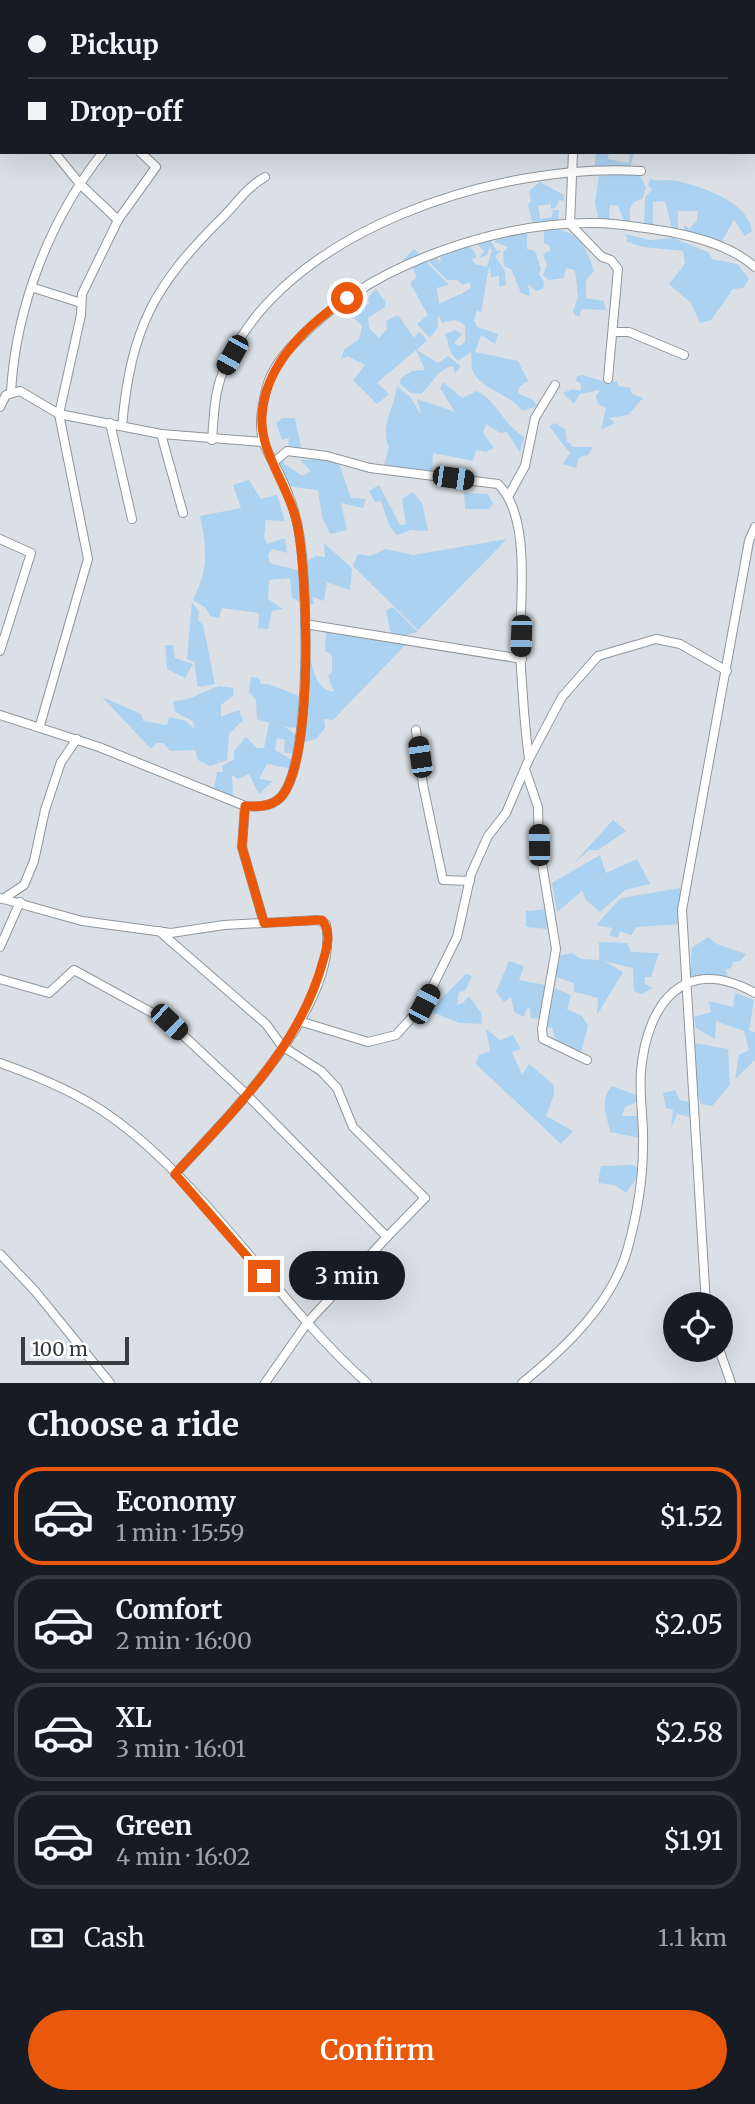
<!DOCTYPE html>
<html lang="en">
<head>
<meta charset="utf-8">
<style>
	:root { --surface:#171b24; --page:#242831; --text:#f1f3f6; --muted:#9ea1a6; --line:#363941; --accent:#ea580c }
	body { margin:0; font-family:Merriweather,serif; background:var(--page); color:var(--text); height:100vh; display:flex; flex-direction:column; font-size:26px; white-space:nowrap }
	* { box-sizing:border-box; margin:0 }
	p { font-size:23px; color:var(--muted) }
	.icon { flex:none; width:38px; height:38px; fill:none; stroke:currentColor; stroke-width:2; stroke-linecap:round; stroke-linejoin:round }
	.map { position:relative; height:1383px; overflow:hidden }
	.side { display:flex; flex-direction:column; background:var(--surface); flex:1 }
	.side>* { flex:none }
	.top-card { position:absolute; left:0px; top:0px; width:756px; height:154px; box-shadow:0 7px 28px #0002; display:grid; align-content:center; height:154px; padding:0 28px; background:var(--surface) }
	.tools { position:absolute; left:663px; top:1292px; display:grid; gap:14px }
	.tools a { display:grid; place-items:center; width:70px; height:70px; border-radius:50%; background:var(--surface); box-shadow:0 7px 28px #0002; font-size:35px }
	.scale { position:absolute; left:21px; bottom:18px; width:108px; box-sizing:border-box; padding-left:7px; border:4px solid #393c3e; border-top:0; font-size:19px; line-height:24px; white-space:nowrap; color:#393c3e; -webkit-text-stroke:5px #fff; paint-order:stroke }
	.end { position:absolute; width:32px; height:32px; margin:-16px; border:9px solid #ea580c; background:#fff; box-shadow:0 0 0 4px #fff }
	.from { border-radius:50% }
	.bubble { position:absolute; height:49px; border-radius:24px; background:var(--surface); box-shadow:0 7px 28px #0002; font-size:23px; font-weight:600; line-height:49px; text-align:center }
	.car { position:absolute; width:21px; height:42px; margin:-21px -10px; border-radius:9px; box-shadow:0 0 5px 2px #0007; background:linear-gradient(#222 24%,#8ab4d8 0 40%,#222 0 76%,#8ab4d8 0 86%,#222 0) }
	.top-card b { display:flex; align-items:center; gap:24px; height:66px; font-size:26px }
	.top-card b+b { border-top:2px solid var(--line) }
	.top-card i { width:18px; height:18px; background:var(--text) }
	ul { padding:0; list-style:none }
	li { display:flex; align-items:center; gap:21px; height:98px; margin:0 14px 10px; padding:0 14px; border:4px solid var(--line); border-radius:28px }
	li div { flex:1 }
	li b { display:block; font-size:26px }
	li em { font-style:normal; font-weight:600 }
	li.selected { border-color:var(--accent) }
	li>.icon { width:63px; height:63px; stroke-width:1.5 }
	h2 { padding:0 28px; font-size:32px; line-height:84px }
	.pay { display:flex; align-items:center; gap:18px; height:77px; padding:0 28px; font-size:26px }
	.pay p { margin-inline-start:auto }
	.cta { display:flex; gap:14px; margin-top:auto; padding:14px 28px }
	.cta a { flex:1; height:80px; border-radius:42px; background:var(--accent); color:#fff; font-size:28px; font-weight:600; line-height:80px; text-align:center }
	.map>svg:first-child { display:block }
	.green { fill:#abd2f1 }
	.lines { fill:none; stroke-linecap:round; stroke-linejoin:round }
	.minor-casing { stroke:#90969a; stroke-width:10 }
	.secondary-casing { stroke:#90969a; stroke-width:13 }
	.minor { stroke:#fff; stroke-width:8 }
	.secondary { stroke:#d7edfd; stroke-width:10 }
	.route { stroke:#ea580c; stroke-width:9 }
</style>
</head>
<body>
<div class="map">
<svg width="755" height="1383" viewBox="0 0 755 1383">
	<rect width="100%" height="100%" fill="#dae0e5"/>
	<g class="green">
		<polygon points="596,152 609,152 608,159 629,163 630,152 634,152 630,169 594,169"/>
		<path d="M639 173 646 188 642 199C628 202 630 211 630 223H625L618 206 610 205 609 219 599 221 595 202 599 176Z"/>
		<path d="M650 179C660 182 669 179 678 181 705 188 748 202 752 231L745 236 734 220 719 246 683 234 685 225 689 229 697 221 698 211H678V233L672 228 665 201 653 202V226L644 228 645 197 652 190 648 185Z"/>
		<polygon points="540,182 564,195 564,201 559,200 556,208 551,209 550,199 550,204 538,206 540,219 552,217 553,210 559,210 558,222 534,228 528,205 531,201 529,191"/>
		<path d="M552 228C583 234 585 246 594 271L586 280V298L604 301 606 310 582 309 579 317 575 315 573 311 578 298 575 270 566 268 564 278 549 280 543 275 547 265 543 254 550 251V246L544 243V230Z"/>
		<polygon points="527,233 527,249 535,251 541,269 539,274 544,282 543,289 536,291 528,284 530,296 521,293 512,270 504,266 503,252 508,247 494,242 503,236"/>
		<polygon points="626,234 649,240 673,238 708,252 712,259 737,264 749,279 743,288 733,289 711,320 700,323 691,303 669,284 685,264 683,251 644,247 627,242"/>
		<path d="M490 239 497 251H501L495 256 505 271 506 285 499 287V275L491 278 490 266C485 281 485 296 481 313L477 310 474 320 477 327 498 334 495 344 481 335 475 352 518 361 528 381 519 387 518 393 533 400 537 406 522 411C511 393 478 390 472 368 471 364 472 357 471 352L458 361 451 353 445 334 455 330 462 334 454 343 459 346 465 342V326C457 318 452 320 442 323L438 315V327L430 338 417 324 428 315 410 283 416 277 413 267 403 260 414 249 449 285 437 288 439 304 460 294 462 296 461 294 471 288 469 282 463 285 457 280H447L428 261 437 258 440 263 441 257 468 244 477 256 472 260 475 264 487 267 492 250 489 248 487 255 479 258 484 251 476 243Z"/>
		<path d="M376 289 385 301V307L368 318 369 328 379 338 387 329 386 321 398 315 414 338 419 332 427 340 417 350 438 363 448 356 461 366 455 374 453 366C437 369 432 385 421 394L411 393 400 384 401 378 412 371 425 370 416 350 377 383 389 394 377 404 353 380 365 365 347 356 341 360 344 350 359 339 362 326 353 317 365 304 369 305 368 298Z"/>
		<polygon points="583,375 608,383 617,381 618,386 630,388 632,394 643,398 628,415 609,418 615,423 601,430 606,408 598,404 596,396 600,390 580,394 574,404 563,393 572,389 581,391 581,384 576,381 577,376"/>
		<path d="M443 382 462 398 477 391C497 401 504 425 524 437L520 453 507 432 500 433 486 424 483 433 494 448 486 452 476 450 473 461 433 453 432 471 383 469 389 447C379 429 395 405 397 386L411 398 421 415 417 399 455 412 440 388Z"/>
		<polygon points="282,418 295,418 302,452 295,457 288,448 289,438 282,440 276,423"/>
		<polygon points="555,423 565,429 567,441 573,447 593,447 588,455 579,457 576,468 563,464 570,453 549,426"/>
		<polygon points="278,459 302,476 311,471 300,460 321,459 339,464 351,498 366,499 363,508 341,503 347,530 330,534 322,516 318,490 285,486"/>
		<path d="M249 480 261 499 277 495 285 521 266 520 264 536 267 544 285 538 287 553 273 549 268 554 270 563 301 571 304 563 316 556 325 557 324 543 352 568 350 590 327 582 324 601 312 597 314 604 307 605 292 598 290 578 269 580 268 599 283 609 272 611 268 629 258 628 259 613 222 608 219 618 210 616 206 608 193 600C209 568 207 550 200 516L241 508 233 485Z"/>
		<polygon points="379,485 400,525 406,524 402,499 413,492 422,503 428,531 411,530 397,535 390,527 381,501 375,502 369,491"/>
		<polygon points="464,493 488,494 493,504 489,509 465,509"/>
		<polygon points="507,539 418,630 353,566 358,554 370,556 386,549 413,555"/>
		<polygon points="192,602 199,612 198,620 203,625 215,684 198,687 194,662 187,659"/>
		<polygon points="393,607 418,632 402,636 391,634 386,610"/>
		<path d="M326 630 407 643 333 720 324 719 325 728 316 739 303 742V713L299 728 285 727 299 737 295 753H284L285 740 277 738 275 750 292 760 293 769 267 764 259 779 273 781 259 794 249 774 238 779 232 775 233 801 214 790 217 772H223L222 766 234 759V751L246 737 257 748H264L269 723 257 719 256 700 249 692 251 677 259 678 261 684H268L304 698 303 661 311 660C313 673 319 691 334 692L328 676 332 672V655L325 651Z"/>
		<polygon points="173,645 175,658 193,664 185,678 167,669 165,645"/>
		<path d="M219 686 233 688 234 695 221 705V717L239 710 243 720 229 734 227 760 210 766 198 760 195 750 170 751 163 743H156L151 749 102 697 141 714 143 721 167 725 169 717 186 721 194 729 193 721 175 712 173 701C194 700 200 692 219 686Z"/>
		<polygon points="613,820 626,831 598,850 589,850 573,864"/>
		<polygon points="600,855 606,873 637,859 650,884 625,890 600,912 586,900 582,891 557,912 552,883"/>
		<polygon points="680,888 682,924 637,927 631,935 620,931 618,938 609,935 612,928 596,925 621,898"/>
		<polygon points="548,909 549,929 526,927 526,911"/>
		<polygon points="708,937 717,944 746,954 740,961 733,962 731,968 725,970 729,978 698,980 690,975 692,948"/>
		<polygon points="599,942 627,943 631,952 659,953 651,977 645,977 645,984 653,988 642,994 634,991 633,968 604,961 623,972 597,1015 598,998 574,992 574,983 556,977 558,956 572,953 581,959 599,960"/>
		<polygon points="509,961 524,966 519,980 545,985 543,1014 537,1019 531,1018 530,1008 527,1008 524,1017 514,1012 511,997 504,1002 496,992"/>
		<polygon points="466,974 472,976 465,991 459,992 457,1005 463,1003 469,996 481,1013 482,1024 460,1023 429,1011"/>
		<polygon points="554,988 571,995 567,1009 582,1016 588,1026 581,1052 555,1039 552,1027 548,1028 546,1021"/>
		<polygon points="735,993 754,1000 749,1031 755,1032 755,1060 735,1079 739,1055 749,1050 744,1031 716,1021 715,1039 696,1028 694,1017 711,1012 709,1001 733,1007"/>
		<polygon points="486,1029 500,1040 513,1035 521,1049 512,1052 522,1075 529,1064 554,1085 554,1094 546,1116 573,1131 561,1144 476,1064 479,1055 490,1051"/>
		<path d="M695 1043 728 1049 730 1085 712 1106 701 1104C693 1081 691 1066 695 1043Z"/>
		<path d="M612 1086 637 1095V1102L625 1107 622 1116H643L640 1138 610 1132C607 1115 599 1100 612 1086Z"/>
		<polygon points="675,1090 680,1100 691,1102 694,1118 677,1114 671,1128 673,1110 666,1108 663,1093"/>
		<polygon points="633,1165 642,1170 626,1193 615,1185 598,1183 601,1166"/>
	</g>
	<g class="lines">
		<g class="minor-casing">
			<g id="minor">
				<polyline points="127,0 127,2"/>
				<polyline points="307,0 308,2"/>
				<polyline points="585,0 585,2"/>
				<polyline points="221,2 223,0"/>
				<polyline points="433,2 438,0"/>
				<polyline points="54,152 80,184 118,220 156,167 140,152"/>
				<polyline points="573,152 570,224 602,257 611,260 618,269 608,379"/>
				<polyline points="31,287 81,303"/>
				<polyline points="614,332 629,332 684,355"/>
				<path d="M11 392C16 306 50 219 103 152"/>
				<polyline points="0,407 6,395 20,391 59,414 161,434 263,442"/>
				<polyline points="110,423 132,519"/>
				<path d="M122 426C131 329 153 286 222 218 237 203 246 188 265 177"/>
				<polyline points="161,434 183,513"/>
				<path d="M212 440C214 417 214 393 223 372 280 229 501 162 641 171"/>
				<path d="M274 462 287 451 327 456 370 468 498 484C533 518 519 606 520 651 522 687 524 723 529 759"/>
				<polyline points="509,495 525,466 535,418 555,385"/>
				<polyline points="0,539 31,553 0,651"/>
				<polyline points="305,624 522,659"/>
				<path d="M0 715 99 747 245 806C257 807 270 807 280 798 313 765 307 586 300 539 297 516 289 494 279 473 274 463 266 452 263 440 258 423 263 400 268 383 275 362 293 344 309 329 379 262 499 222 595 223 616 223 637 227 658 230 691 235 729 244 755 267"/>
				<polyline points="40,725 88,559 59,414 81,315 82,294 118,220"/>
				<polyline points="416,730 423,785 443,880 470,881"/>
				<polyline points="525,769 538,807 539,845 556,949 542,1029 543,1039 587,1060"/>
				<polyline points="245,806 242,847 264,923"/>
				<path d="M0 898 82 921 171 933 224 925 317 920 326 924C341 1005 226 1119 175 1174"/>
				<polyline points="3,899 24,885 34,861 45,810 61,762 77,739"/>
				<polyline points="159,931 266,1024 282,1046 321,1071 337,1088 353,1127 425,1198 387,1237"/>
				<polyline points="0,947 20,902"/>
				<polyline points="0,979 49,993 74,970 169,1022 247,1095 387,1237 307,1323 265,1383"/>
				<polyline points="299,1021 368,1042 396,1035 424,1004 457,937 471,874 488,836 506,813 529,759 562,697 598,656 656,639 680,644 727,671"/>
				<path d="M0 1063C37 1076 78 1093 110 1116 206 1184 277 1303 367 1383"/>
				<polyline points="0,1254 35,1291 110,1383"/>
				<polyline points="706,1304 682,910 749,541 755,527"/>
				<polyline points="719,1349 731,1383"/>
				<path d="M522 1383C564 1349 611 1305 627 1251 636 1219 643 1180 643 1146 644 1121 639 1096 641 1071 647 1004 684 953 755 993"/>
			</g>
		</g>
		<g class="secondary-casing">
			<g id="secondary">
				<polyline points="39,2 39,0"/>
				<polyline points="0,78 2,76"/>
			</g>
		</g>
		<use href="#minor" class="minor"/>
		<use href="#secondary" class="secondary"/>
	</g>
	<g class="lines">
		<path class="route" d="M264 1276 175 1174C234 1110 300 1047 323 961 327 948 332 932 322 920L264 923 242 847 245 806C257 807 271 807 280 798 315 763 308 567 296 519 287 484 259 451 262 414 266 363 307 325 347 298"/>
	</g>
</svg>
<div class="tools">
<a><svg class="icon" aria-label="locate" viewBox="0 0 24 24"><circle cx="12" cy="12" r="6"/><path d="M12 2v4M12 18v4M2 12h4M18 12h4"/></svg></a>
</div>
<div class="scale">100 m</div>
<i class="end from" style="left:347px;top:298px"></i>
<i class="end" style="left:264px;top:1276px"></i>
<div class="bubble" style="left:289px;top:1251px;width:116px">3 min</div>
<i class="car" style="left:232px;top:355px;rotate:209deg"></i>
<i class="car" style="left:453px;top:478px;rotate:98deg"></i>
<i class="car" style="left:521px;top:636px;rotate:182deg"></i>
<i class="car" style="left:420px;top:757px;rotate:352deg"></i>
<i class="car" style="left:539px;top:845px;rotate:359deg"></i>
<i class="car" style="left:424px;top:1004px;rotate:28deg"></i>
<i class="car" style="left:169px;top:1022px;rotate:133deg"></i>
<div class="top-card">
<b><i class="from"></i>Pickup</b>
<b><i></i>Drop-off</b>
</div>
</div>
<section class="side">
<h2>Choose a ride</h2>
<ul>
<li class="selected"><svg class="icon" aria-label="car" viewBox="0 0 24 24"><path d="M5 17H2v-5l4-1 3-4h7l3 4 3 1v5h-3M9 17h6M6 11h13"/><circle cx="7" cy="17" r="2"/><circle cx="17" cy="17" r="2"/></svg><div><b>Economy</b><p>1 min · 15:59</p></div><em>$1.52</em></li>
<li><svg class="icon" aria-label="car" viewBox="0 0 24 24"><path d="M5 17H2v-5l4-1 3-4h7l3 4 3 1v5h-3M9 17h6M6 11h13"/><circle cx="7" cy="17" r="2"/><circle cx="17" cy="17" r="2"/></svg><div><b>Comfort</b><p>2 min · 16:00</p></div><em>$2.05</em></li>
<li><svg class="icon" aria-label="car" viewBox="0 0 24 24"><path d="M5 17H2v-5l4-1 3-4h7l3 4 3 1v5h-3M9 17h6M6 11h13"/><circle cx="7" cy="17" r="2"/><circle cx="17" cy="17" r="2"/></svg><div><b>XL</b><p>3 min · 16:01</p></div><em>$2.58</em></li>
<li><svg class="icon" aria-label="car" viewBox="0 0 24 24"><path d="M5 17H2v-5l4-1 3-4h7l3 4 3 1v5h-3M9 17h6M6 11h13"/><circle cx="7" cy="17" r="2"/><circle cx="17" cy="17" r="2"/></svg><div><b>Green</b><p>4 min · 16:02</p></div><em>$1.91</em></li>
</ul>
<div class="pay"><svg class="icon" aria-label="cash" viewBox="0 0 24 24"><path d="M3 7h18v10H3z"/><circle cx="12" cy="12" r="2"/></svg>Cash<p>1.1 km</p></div>
<div class="cta"><a>Confirm</a></div>
</section>
</body>
</html>
